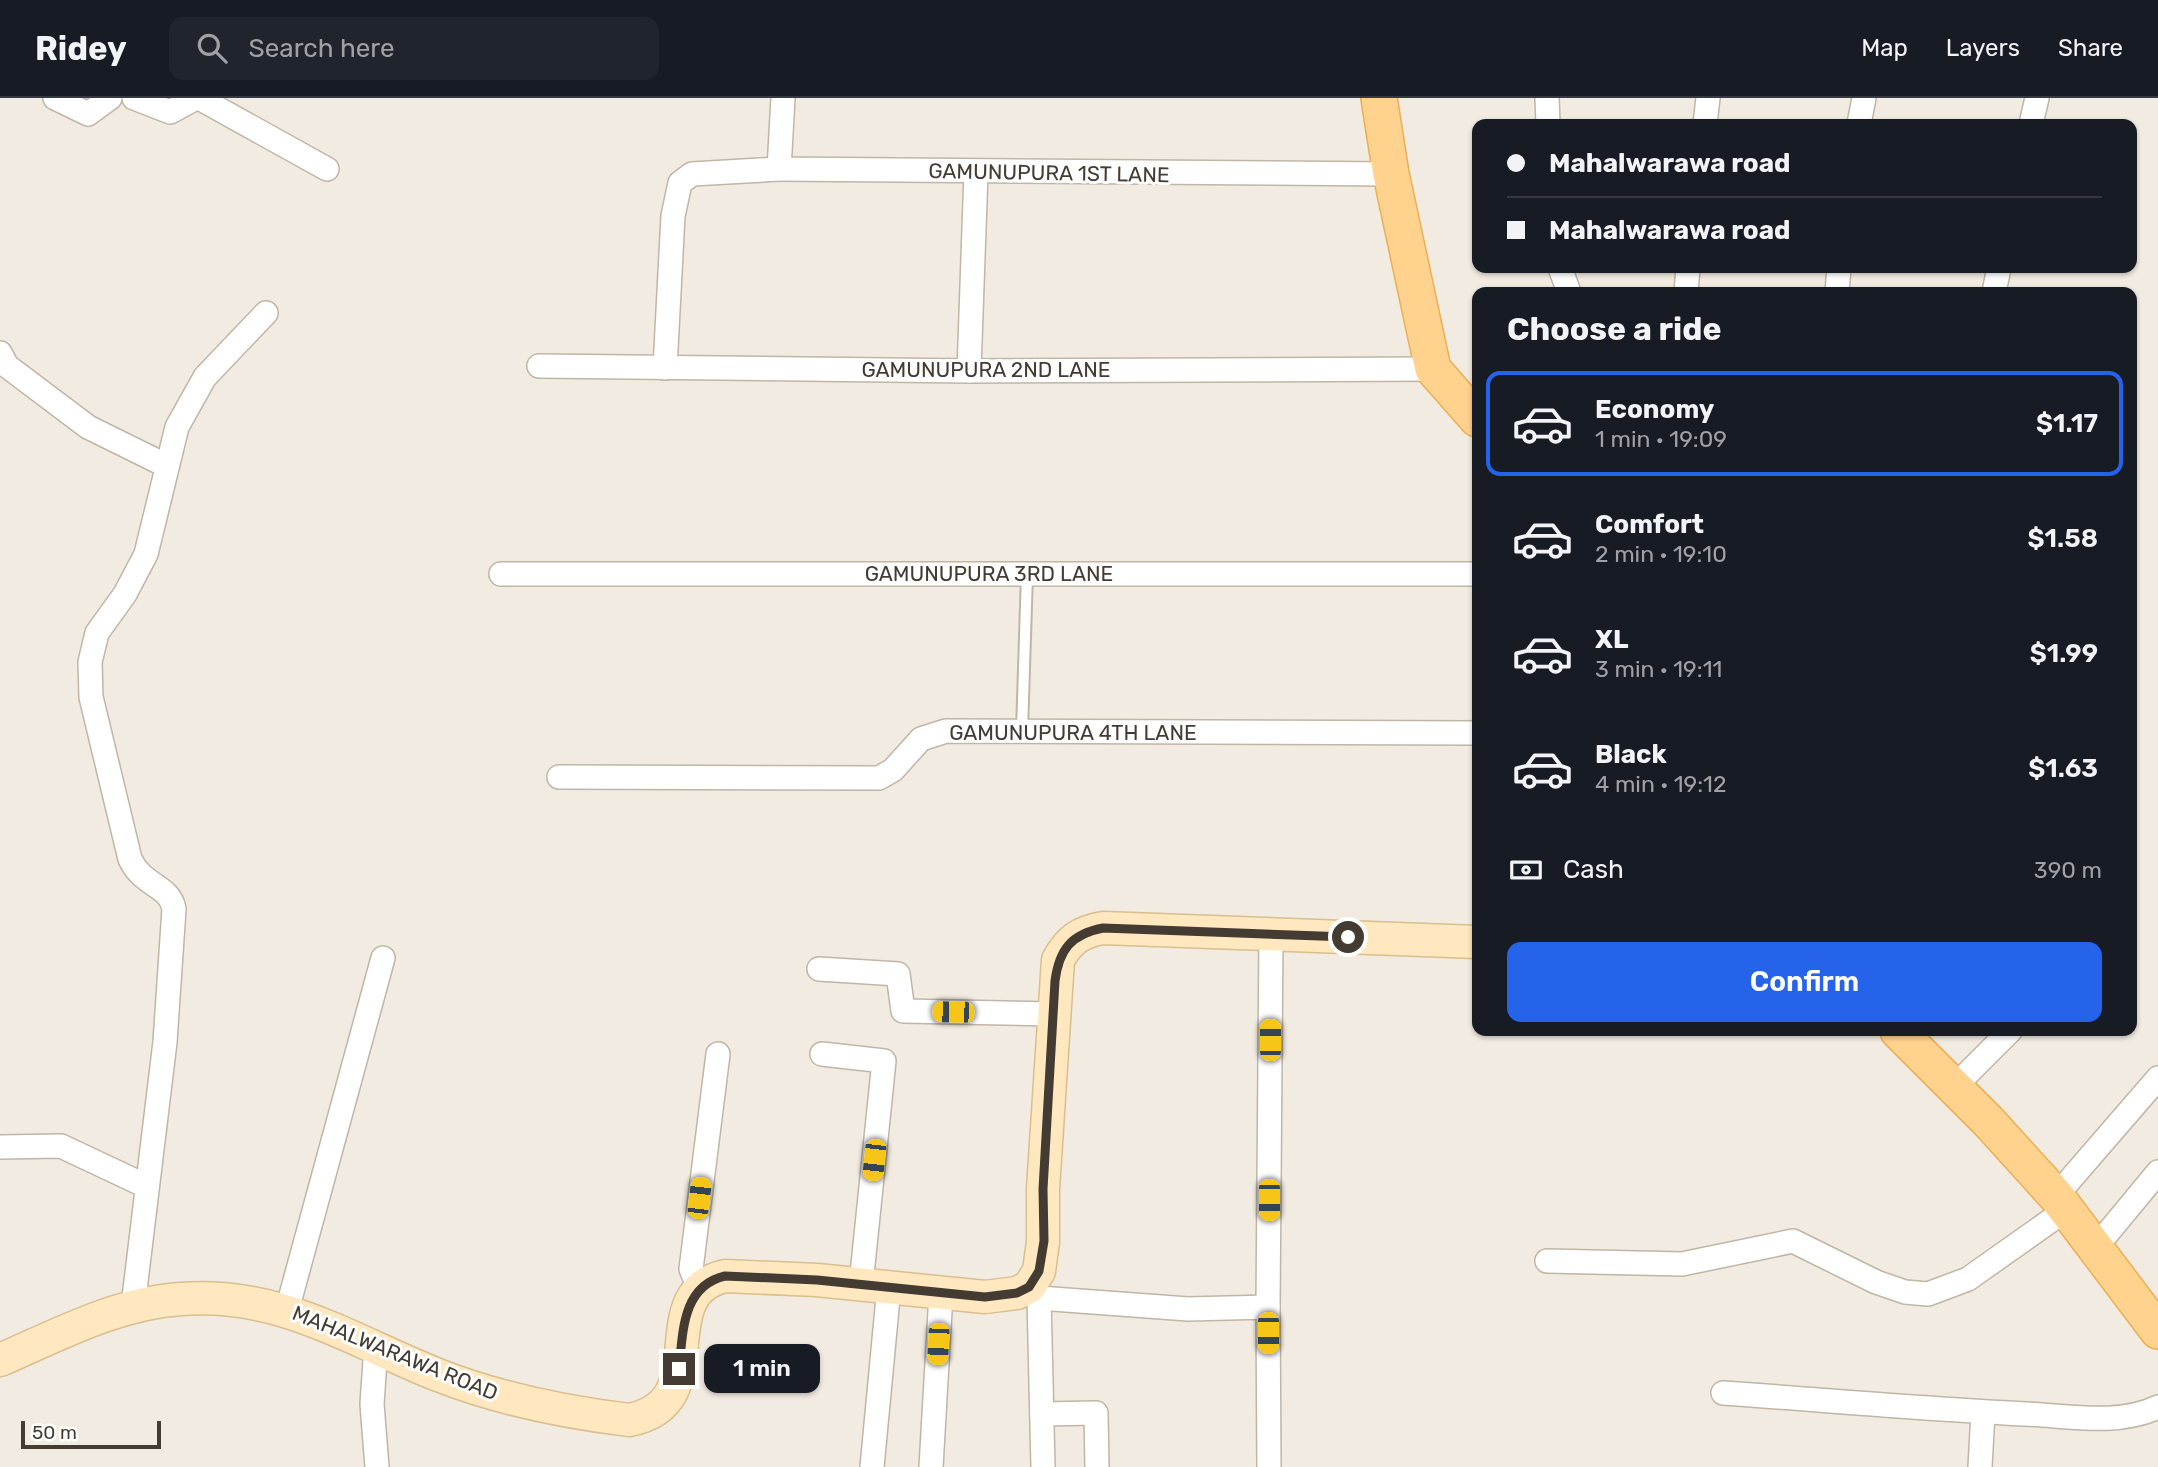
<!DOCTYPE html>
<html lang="en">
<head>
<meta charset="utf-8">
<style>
	:root { --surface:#171b24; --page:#20242c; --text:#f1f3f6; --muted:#9ea1a6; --line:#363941; --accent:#2563eb }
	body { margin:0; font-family:Rubik,sans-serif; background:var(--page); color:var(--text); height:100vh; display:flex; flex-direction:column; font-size:26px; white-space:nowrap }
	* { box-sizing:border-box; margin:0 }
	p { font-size:23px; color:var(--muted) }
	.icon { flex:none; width:38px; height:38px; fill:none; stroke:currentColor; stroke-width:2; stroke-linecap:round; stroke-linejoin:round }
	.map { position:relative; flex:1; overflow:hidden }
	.sheet { position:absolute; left:1472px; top:189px; width:665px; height:749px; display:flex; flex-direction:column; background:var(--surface); border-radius:14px; box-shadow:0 2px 5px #0004 }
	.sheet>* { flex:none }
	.banner { position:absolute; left:1472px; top:21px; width:665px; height:154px; border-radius:14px; box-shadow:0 2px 5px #0004; display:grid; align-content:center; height:154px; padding:0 35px; background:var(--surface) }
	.scale { position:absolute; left:21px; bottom:18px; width:140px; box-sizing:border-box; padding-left:7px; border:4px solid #443b32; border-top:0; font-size:19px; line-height:24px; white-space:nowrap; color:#443b32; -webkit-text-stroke:5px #fff; paint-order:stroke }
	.end { position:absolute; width:32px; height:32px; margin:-16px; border:9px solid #443b32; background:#fff; box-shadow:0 0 0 4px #fff }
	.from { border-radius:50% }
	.bubble { position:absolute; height:49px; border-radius:14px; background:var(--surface); box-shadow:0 2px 5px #0004; font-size:23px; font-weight:600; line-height:49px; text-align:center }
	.car { position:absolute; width:21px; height:42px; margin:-21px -10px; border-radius:9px; box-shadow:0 0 5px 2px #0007; background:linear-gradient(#f5c518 24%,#345 0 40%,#f5c518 0 76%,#345 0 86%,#f5c518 0) }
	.banner b { display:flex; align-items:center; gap:24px; height:66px; font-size:26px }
	.banner b+b { border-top:2px solid var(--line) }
	.banner i { width:18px; height:18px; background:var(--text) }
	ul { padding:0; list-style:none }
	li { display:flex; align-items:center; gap:21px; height:105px; margin:0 14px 10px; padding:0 21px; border:4px solid transparent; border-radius:14px }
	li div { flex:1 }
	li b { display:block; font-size:26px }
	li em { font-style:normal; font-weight:600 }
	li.selected { border-color:var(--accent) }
	li>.icon { width:63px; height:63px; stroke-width:1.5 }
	h2 { padding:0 35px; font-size:32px; line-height:84px }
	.pay { display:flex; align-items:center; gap:18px; height:77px; padding:0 35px; font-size:26px }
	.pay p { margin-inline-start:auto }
	.primary-button { display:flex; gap:14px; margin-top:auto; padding:14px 35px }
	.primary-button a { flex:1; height:80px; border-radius:14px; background:var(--accent); color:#fff; font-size:28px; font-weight:600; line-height:80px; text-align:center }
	header { display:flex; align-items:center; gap:42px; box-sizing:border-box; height:98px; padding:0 35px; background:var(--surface); border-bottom:2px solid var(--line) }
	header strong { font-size:33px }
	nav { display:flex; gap:38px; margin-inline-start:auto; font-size:24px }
	.search { width:490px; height:63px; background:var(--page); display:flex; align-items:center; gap:18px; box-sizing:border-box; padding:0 24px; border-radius:14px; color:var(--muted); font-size:26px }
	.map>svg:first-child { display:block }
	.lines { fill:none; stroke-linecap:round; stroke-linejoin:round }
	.lane-casing { stroke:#c1b5a6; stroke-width:14 }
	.street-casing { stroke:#c1b5a6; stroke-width:26 }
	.secondary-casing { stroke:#d9be8e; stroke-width:35 }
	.primary-casing { stroke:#edae54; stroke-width:38 }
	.lane { stroke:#fff; stroke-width:10 }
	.street { stroke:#fff; stroke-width:23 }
	.secondary { stroke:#ffe8bf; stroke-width:32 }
	.primary { stroke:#ffd28e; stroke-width:35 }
	.route { stroke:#443b32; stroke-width:9 }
	.labels { text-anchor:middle; stroke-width:6; stroke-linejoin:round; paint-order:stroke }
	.street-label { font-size:21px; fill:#443b32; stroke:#fff }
</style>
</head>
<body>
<header>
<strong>Ridey</strong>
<div class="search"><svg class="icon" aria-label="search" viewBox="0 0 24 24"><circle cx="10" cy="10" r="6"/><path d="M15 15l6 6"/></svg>Search here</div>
<nav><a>Map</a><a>Layers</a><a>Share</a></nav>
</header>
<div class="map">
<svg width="2158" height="1369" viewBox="0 0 2158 1369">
	<rect width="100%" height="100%" fill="#f2ebe1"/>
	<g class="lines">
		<g class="lane-casing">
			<polyline id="lane" points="1022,633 1027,476"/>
		</g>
		<g class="street-casing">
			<g id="street">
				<polyline points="55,0 88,16 110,0"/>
				<polyline points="134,0 170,14 196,0"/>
				<polyline points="199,0 327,71"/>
				<polyline points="783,0 779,71 1391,76"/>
				<polyline points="1547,0 1548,26"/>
				<polyline points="1705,26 1708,0"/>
				<polyline points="1859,26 1864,0"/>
				<polyline points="2031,26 2037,0"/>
				<polyline points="1560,170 1569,194"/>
				<polyline points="1686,194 1688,170"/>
				<polyline points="1837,194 1839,170"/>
				<polyline points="1994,194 1999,170"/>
				<polyline points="0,255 7,268 88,329 167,368"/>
				<polyline points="539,268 969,273 1433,271"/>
				<polyline points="665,270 673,118 680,85 692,76 779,71"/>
				<polyline points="969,273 976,74"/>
				<polyline points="501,476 1477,476"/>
				<polyline points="559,679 879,680 893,672 921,641 946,633 1477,635"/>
				<polyline points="819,871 898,876 903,913 1053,916"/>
				<polyline points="822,956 884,963 861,1186"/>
				<polyline points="1954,989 2010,933"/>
				<polyline points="0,1049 61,1048 146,1088"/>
				<polyline points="2056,1098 2158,980"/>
				<polyline points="2096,1149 2158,1074"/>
				<polyline points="1547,1163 1682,1166 1793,1143 1876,1184 1905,1194 1928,1196 1968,1181 2067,1111"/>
				<polyline points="699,1190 691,1171 718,956"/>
				<polyline points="1031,1190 1039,1200 1043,1369"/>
				<polyline points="1039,1200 1188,1211 1268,1209 1269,1369"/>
				<path d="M133 1208 165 944 174 811C170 787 143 789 130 761L91 599 90 564 97 535 125 496 146 456 177 329 205 279 266 215"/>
				<polyline points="1268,1209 1271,836"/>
				<polyline points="287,1212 383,860"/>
				<polyline points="376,1248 372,1306 377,1369"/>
				<path d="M1723 1295C1824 1302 1925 1311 2026 1316 2069 1318 2119 1328 2158 1309"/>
				<polyline points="1042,1316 1096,1315 1097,1369"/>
				<polyline points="872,1369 889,1189"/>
				<polyline points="931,1369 941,1196"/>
				<polyline points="1980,1369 1983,1314"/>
			</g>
		</g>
		<g class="secondary-casing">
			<path id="secondary" d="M0 1262C58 1237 117 1205 181 1201 279 1193 350 1242 438 1277 499 1301 563 1314 629 1322 719 1305 647 1196 725 1178L817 1182 985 1199 1017 1195 1029 1189 1039 1173 1043 1144V1091L1058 862C1069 842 1080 834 1103 830L1477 844"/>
		</g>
		<g class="primary-casing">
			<g id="primary">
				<polyline points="1379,0 1391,76 1433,271 1477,321"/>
				<polyline points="1898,933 1989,1024 2056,1098 2158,1233"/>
			</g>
		</g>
		<use href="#lane" class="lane"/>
		<use href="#street" class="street"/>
		<use href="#secondary" class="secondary"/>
		<use href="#primary" class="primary"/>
	</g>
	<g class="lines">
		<path class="route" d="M679 1271C683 1234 682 1188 725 1178L817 1182 985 1199 1017 1195 1029 1189 1039 1173 1044 1143 1043 1091 1055 883C1059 852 1071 836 1103 830L1348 839"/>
	</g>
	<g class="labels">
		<g class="street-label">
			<text transform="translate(1049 75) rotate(1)" y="7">GAMUNUPURA 1ST LANE</text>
			<text x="986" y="279">GAMUNUPURA 2ND LANE</text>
			<text x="989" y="483">GAMUNUPURA 3RD LANE</text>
			<text x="1073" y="642">GAMUNUPURA 4TH LANE</text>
			<text transform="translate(395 1255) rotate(22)" y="7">MAHALWARAWA ROAD</text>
		</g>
	</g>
</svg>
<div class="scale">50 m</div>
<i class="end from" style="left:1348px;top:839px"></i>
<i class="end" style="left:679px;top:1271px"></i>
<div class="bubble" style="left:704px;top:1246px;width:116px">1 min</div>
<i class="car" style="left:953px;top:914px;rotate:271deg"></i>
<i class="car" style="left:1270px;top:942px;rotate:0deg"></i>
<i class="car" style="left:874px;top:1062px;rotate:186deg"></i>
<i class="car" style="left:699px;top:1100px;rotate:7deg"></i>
<i class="car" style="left:1269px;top:1102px;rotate:180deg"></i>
<i class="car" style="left:1268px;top:1235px;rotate:180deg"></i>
<i class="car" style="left:938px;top:1246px;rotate:183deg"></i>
<div class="banner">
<b><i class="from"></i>Mahalwarawa road</b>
<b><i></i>Mahalwarawa road</b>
</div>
<section class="sheet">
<h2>Choose a ride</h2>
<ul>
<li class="selected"><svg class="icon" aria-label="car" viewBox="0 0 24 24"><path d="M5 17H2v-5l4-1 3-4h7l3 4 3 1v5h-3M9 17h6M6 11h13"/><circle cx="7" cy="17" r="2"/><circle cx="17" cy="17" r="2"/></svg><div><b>Economy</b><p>1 min · 19:09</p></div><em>$1.17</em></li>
<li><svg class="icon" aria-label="car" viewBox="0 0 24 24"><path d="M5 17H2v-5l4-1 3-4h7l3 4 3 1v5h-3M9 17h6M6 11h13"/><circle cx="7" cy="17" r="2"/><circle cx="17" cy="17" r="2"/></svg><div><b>Comfort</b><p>2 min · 19:10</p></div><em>$1.58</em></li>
<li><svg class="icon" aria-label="car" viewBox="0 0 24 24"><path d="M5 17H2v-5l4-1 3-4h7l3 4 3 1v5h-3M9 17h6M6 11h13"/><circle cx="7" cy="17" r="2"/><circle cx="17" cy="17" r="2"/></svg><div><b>XL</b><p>3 min · 19:11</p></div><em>$1.99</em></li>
<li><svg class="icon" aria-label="car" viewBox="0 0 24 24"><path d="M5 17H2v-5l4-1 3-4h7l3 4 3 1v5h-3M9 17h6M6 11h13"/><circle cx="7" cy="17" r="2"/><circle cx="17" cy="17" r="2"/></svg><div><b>Black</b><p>4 min · 19:12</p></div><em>$1.63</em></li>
</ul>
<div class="pay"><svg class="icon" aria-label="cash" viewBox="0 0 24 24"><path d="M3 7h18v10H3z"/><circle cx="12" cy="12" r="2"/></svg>Cash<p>390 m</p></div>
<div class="primary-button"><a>Confirm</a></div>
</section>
</div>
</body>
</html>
